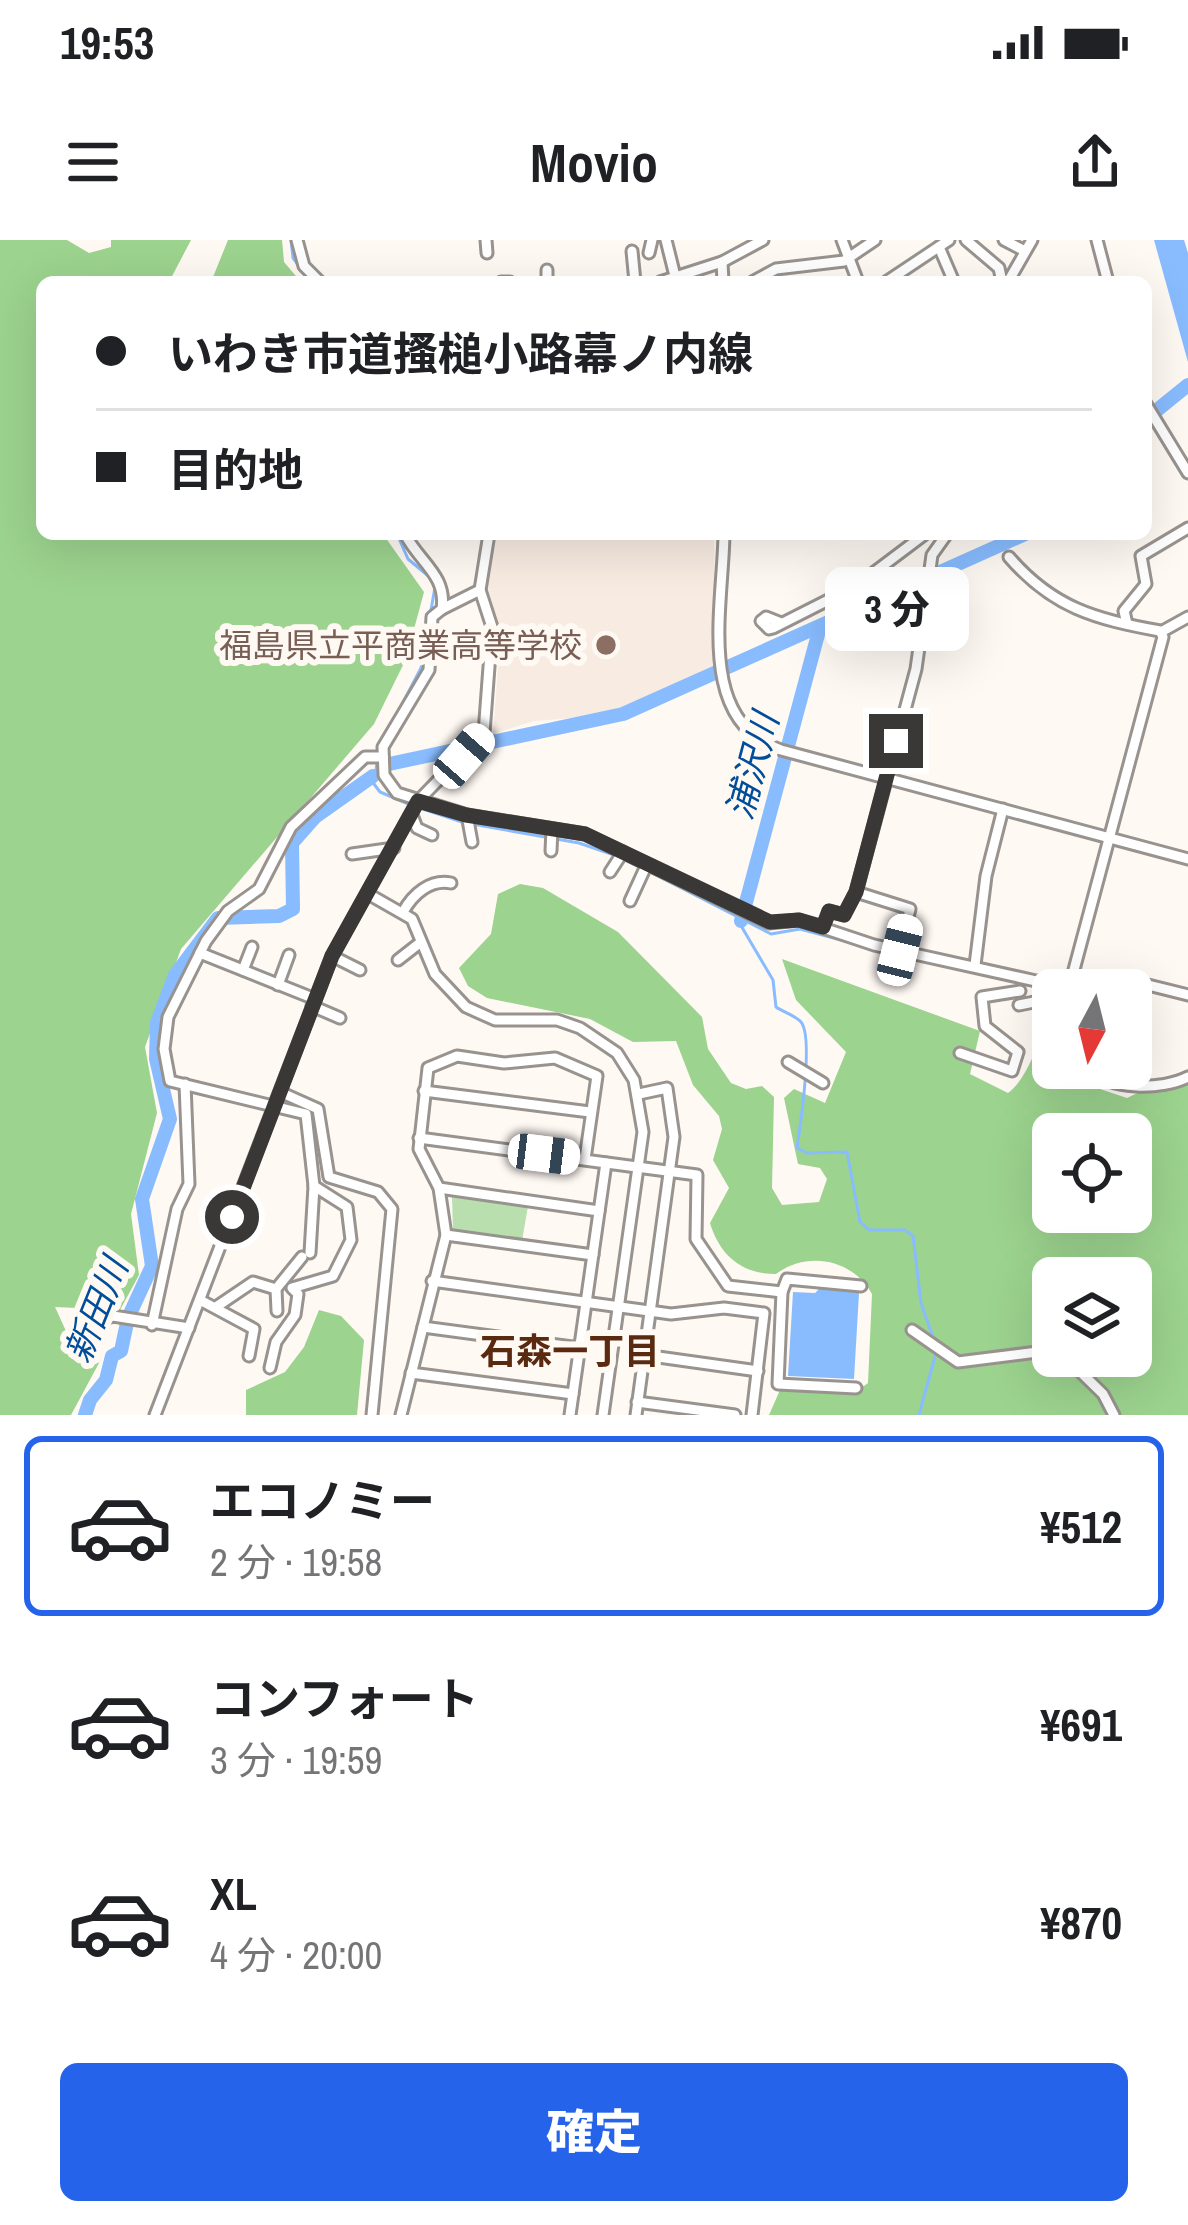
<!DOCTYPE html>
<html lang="ja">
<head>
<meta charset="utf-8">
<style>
	:root { --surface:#fff; --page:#f2f2f2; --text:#202124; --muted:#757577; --line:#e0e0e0; --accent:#2563eb }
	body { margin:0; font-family:"Archivo Narrow","Noto Sans JP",sans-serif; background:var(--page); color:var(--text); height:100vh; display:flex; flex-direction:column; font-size:45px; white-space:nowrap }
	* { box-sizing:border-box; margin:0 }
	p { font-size:39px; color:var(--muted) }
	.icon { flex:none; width:66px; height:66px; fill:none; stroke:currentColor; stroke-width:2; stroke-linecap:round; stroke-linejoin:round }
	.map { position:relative; height:1175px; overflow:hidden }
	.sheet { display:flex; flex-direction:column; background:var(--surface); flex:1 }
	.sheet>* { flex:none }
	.banner { position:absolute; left:36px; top:36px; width:1116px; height:264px; border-radius:18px; box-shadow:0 12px 48px #0002; display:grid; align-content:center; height:264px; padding:0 60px; background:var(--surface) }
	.needle { width:78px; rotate:187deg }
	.controls { position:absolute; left:1032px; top:729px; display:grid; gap:24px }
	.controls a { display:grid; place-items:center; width:120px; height:120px; border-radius:18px; background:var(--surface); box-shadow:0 12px 48px #0002; font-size:60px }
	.end { position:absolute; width:54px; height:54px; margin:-27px; border:15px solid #3a3836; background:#fff; box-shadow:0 0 0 6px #fff }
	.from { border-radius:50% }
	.bubble { position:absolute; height:84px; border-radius:18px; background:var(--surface); box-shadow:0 12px 48px #0002; font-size:39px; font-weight:800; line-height:84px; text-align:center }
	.car { position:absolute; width:36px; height:72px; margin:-36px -18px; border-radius:15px; box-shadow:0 0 9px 3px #0007; background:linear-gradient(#fff 24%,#345 0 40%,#fff 0 76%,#345 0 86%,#fff 0) }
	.banner b { display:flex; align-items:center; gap:42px; height:114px; font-size:45px }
	.banner b+b { border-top:3px solid var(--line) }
	.banner i { width:30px; height:30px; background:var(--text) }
	ul { padding:21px 0 0; list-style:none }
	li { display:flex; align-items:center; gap:36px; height:180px; margin:0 24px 18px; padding:0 36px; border:6px solid transparent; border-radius:18px }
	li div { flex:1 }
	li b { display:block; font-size:45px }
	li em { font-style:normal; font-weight:800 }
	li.on { border-color:var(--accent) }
	li>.icon { width:108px; height:108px; stroke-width:1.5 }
	.action { display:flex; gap:24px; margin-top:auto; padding:24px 60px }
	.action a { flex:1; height:138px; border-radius:18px; background:var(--accent); color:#fff; font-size:48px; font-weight:800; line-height:138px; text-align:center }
	.status { display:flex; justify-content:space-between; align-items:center; height:84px; padding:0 60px; background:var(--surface); direction:ltr }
	.status svg { height:33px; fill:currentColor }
	header { display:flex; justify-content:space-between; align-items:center; height:156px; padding:0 60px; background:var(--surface); font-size:54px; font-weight:800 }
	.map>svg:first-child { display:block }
	.built { fill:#f8ebe2 }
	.green { fill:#b8dfad }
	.forest { fill:#9cd38e; fill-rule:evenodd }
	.water { fill:#88bcff }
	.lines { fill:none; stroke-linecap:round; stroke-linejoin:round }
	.stream { stroke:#88bcff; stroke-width:3 }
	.river { stroke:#88bcff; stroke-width:14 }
	.minor-casing { stroke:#98938e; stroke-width:15 }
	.minor { stroke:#fff; stroke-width:9 }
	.route { stroke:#3a3836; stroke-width:15 }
	.education-dot { fill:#8d6e63; stroke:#fff9f4; stroke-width:4.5 }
	.labels { text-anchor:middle; stroke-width:12; stroke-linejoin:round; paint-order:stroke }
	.education-label { font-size:33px; fill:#785e54; stroke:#fff9f4; text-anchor:end }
	.water-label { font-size:36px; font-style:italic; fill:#004d99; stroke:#fff9f4 }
	.neighbourhood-label { font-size:36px; font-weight:bold; fill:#592910; stroke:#fff9f4 }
</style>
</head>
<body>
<div class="status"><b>19:53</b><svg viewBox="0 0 49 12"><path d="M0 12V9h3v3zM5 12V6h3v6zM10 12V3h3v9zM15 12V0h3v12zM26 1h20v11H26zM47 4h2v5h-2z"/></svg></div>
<header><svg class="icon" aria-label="menu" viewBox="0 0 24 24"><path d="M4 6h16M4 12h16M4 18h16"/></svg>Movio<svg class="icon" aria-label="share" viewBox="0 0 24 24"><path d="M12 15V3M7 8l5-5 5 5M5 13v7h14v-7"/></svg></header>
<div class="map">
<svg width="1188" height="1175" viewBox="0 0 1188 1175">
	<rect width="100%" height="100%" fill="#fff9f4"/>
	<polygon class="built" points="493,294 714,294 716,425 611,475 534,481 493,494 498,427 495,385 484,349"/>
	<polygon class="green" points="458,955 528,966 522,1001 453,991 452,957"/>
	<g class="forest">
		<polygon points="0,0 67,0 89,13 111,7 111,0 191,0 169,42 42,42 42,294 383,294 424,352 406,419 374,484 181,709 145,807 157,873 131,974 139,1035 120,1070 55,1067 71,1102 99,1123 71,1175 0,1175"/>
		<polygon points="228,0 282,0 284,22 301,42 211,42"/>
		<path d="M520 644 543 648 618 692 702 777 708 809 731 843 746 849 762 846 774 857 772 948 782 965 819 962 827 939 820 928 798 924 784 858 794 849 825 863 846 812 796 760 782 719 980 791 970 834 1008 853C1027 840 1039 799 1053 776V828H1077L1091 846 1127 858 1188 829V1175H769L780 1150 799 1146 856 1152 868 1143 872 1054C852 1018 806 1011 776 1034 742 1034 720 1016 710 983L729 948 713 920 722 889 719 876 693 845 676 801 633 802 590 779 487 758 468 746 459 728 491 694 498 654ZM1053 894H1131V972H1053ZM1053 1038H1131V1116H1053Z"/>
		<polygon points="319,1070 341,1076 364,1100 357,1175 246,1175 246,1150 285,1132 304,1107"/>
	</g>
	<g class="water">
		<polygon points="1154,0 1184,0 1188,13 1188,122"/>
		<polygon points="820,1048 859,1053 854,1139 788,1136 793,1052 815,1053"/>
	</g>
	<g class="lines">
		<g class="stream">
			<polyline points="291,0 293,18 311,42"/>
			<polyline points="397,294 408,319 432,339"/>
			<polyline points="389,489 421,428 435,347"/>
			<polyline points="379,508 374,544 380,552 411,565"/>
			<polyline points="420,568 462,582"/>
			<polyline points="472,584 579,603 614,615"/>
			<polyline points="623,619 641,628"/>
			<polyline points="650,632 771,694 800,689 897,715"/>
			<path d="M740 684 773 740 776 767C783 772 796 776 801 782 814 798 800 887 797 908L807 913 847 912 860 982 869 990H905L913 996 921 1063 934 1100"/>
			<polyline points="988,735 1053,751"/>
			<polyline points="1081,828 1094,843 1104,844"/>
			<polyline points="919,1175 937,1109"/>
		</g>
		<g class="river">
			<polyline points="1146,179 1188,145"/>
			<polyline points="389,524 623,474 1025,294"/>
			<polyline points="741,681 820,387"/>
			<polyline points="85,1175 90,1160 106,1140 112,1116 121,1111 128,1078 152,1026 142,959 170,879 156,819 157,783 175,735 218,678 279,676 293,669 292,603 315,577 373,536"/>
		</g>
		<g class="minor-casing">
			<g id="minor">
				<polyline points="297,0 304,26 320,42"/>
				<polyline points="486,0 487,13"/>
				<polyline points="666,0 675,36"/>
				<polyline points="842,0 858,42"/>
				<polyline points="966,0 999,28 1002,42"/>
				<polyline points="1004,0 1023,10"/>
				<polyline points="1097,0 1108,42"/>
				<polyline points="939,7 954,42"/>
				<polyline points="632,11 635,42"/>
				<polyline points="649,13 652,0"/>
				<polyline points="722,22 723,42"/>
				<polyline points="547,30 547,42"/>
				<polyline points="501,42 510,42"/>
				<polyline points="660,42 722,22 763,0"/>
				<polyline points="752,42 776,29 844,21 875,0"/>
				<polyline points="886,42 949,0"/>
				<polyline points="1008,42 1032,0"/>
				<polyline points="1146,164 1188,233"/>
				<path d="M405 294C419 322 447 335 442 369L432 377 429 430 383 507 384 535 397 553 467 575 585 594 769 683 799 680 874 705 1036 741H1132L1188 755"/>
				<path d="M724 294C723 367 695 481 781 510L1188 619"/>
				<path d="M1009 317C1053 368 1095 379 1160 391L1163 397 1071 741"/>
				<polyline points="442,369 480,350"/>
				<polyline points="781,383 766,377 761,381 769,389 773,388 856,346 925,294"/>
				<polyline points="1127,384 1124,371 1146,344 1141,316 1188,288"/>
				<polyline points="1161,392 1188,377"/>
				<polyline points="412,575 417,588 432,595"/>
				<polyline points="467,575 472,602"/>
				<polyline points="551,611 552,589"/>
				<polyline points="352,614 394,608"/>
				<polyline points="610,632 623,612"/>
				<polyline points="856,652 910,669 900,710"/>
				<polyline points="370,655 412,679 435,734 466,767 495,780 557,780 580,788 617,813 634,840 643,892 603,1175"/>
				<polyline points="630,661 647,624"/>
				<path d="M403 672C413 654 430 639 451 643"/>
				<polyline points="823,687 829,671 844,675 856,652 916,429 932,315 947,294"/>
				<polyline points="200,713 315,759"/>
				<polyline points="332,716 360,730"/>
				<polyline points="398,720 421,702"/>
				<polyline points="975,725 986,636 1003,569"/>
				<polyline points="243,730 252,707"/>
				<polyline points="278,745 289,715"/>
				<polyline points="1053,745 1080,750"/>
				<polyline points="1019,765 1034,762 1052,769 1051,784 1040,798"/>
				<polyline points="312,766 340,778"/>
				<polyline points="960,813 1012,831 1018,812 985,786 982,757 1020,751"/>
				<polyline points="788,822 823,843"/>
				<path d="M1089 828C1108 851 1163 850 1188 837"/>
				<polyline points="424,851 590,872"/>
				<polyline points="280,852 318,869 329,937 378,952 392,969 372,1175"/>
				<polyline points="419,898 697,935 696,999 728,1046 782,1052"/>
				<polyline points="439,948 599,971"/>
				<polyline points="446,995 593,1015"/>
				<polyline points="310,1013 314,946 306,874 170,841 164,809 168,777 206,701 228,671 259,649 291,587 365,517 383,517"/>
				<polyline points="1110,1031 1112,1038"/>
				<polyline points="432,1041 671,1074 724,1068 764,1073 752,1175"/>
				<polyline points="200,1060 254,1089 249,1116"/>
				<polyline points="216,1067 253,1042 276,1049"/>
				<polyline points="277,1071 276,1049 302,1017"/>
				<polyline points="84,1078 97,1082 113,1076 189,1088"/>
				<polyline points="152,1085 177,969 189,944 185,844"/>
				<polyline points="423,1087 580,1108"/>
				<polyline points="912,1090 958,1122 1053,1110"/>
				<polyline points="644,1115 758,1131"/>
				<polyline points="1064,1116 1103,1154 1114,1175"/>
				<polyline points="270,1128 276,1102 295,1075 298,1054 292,1048 333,1036 351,1000 347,967 314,946"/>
				<polyline points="411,1133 573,1154"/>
				<polyline points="856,1148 778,1144 782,1052 787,1039 861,1046"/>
				<polyline points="637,1162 735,1175"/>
				<polyline points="155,1175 332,716 418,561 484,493 492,387 480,350 489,294"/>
				<polyline points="401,1175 446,995 439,948 419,909 428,828 457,816 504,823 555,818 597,836 585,919"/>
				<polyline points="570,1175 606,923"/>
				<polyline points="636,1175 674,897 667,848 639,854"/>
			</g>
		</g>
		<use href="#minor" class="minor"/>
	</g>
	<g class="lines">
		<polyline class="route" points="232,977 332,716 418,561 466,575 585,594 770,682 799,680 823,687 829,671 844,675 856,652 896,501"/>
	</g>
	<circle class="education-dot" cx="606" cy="405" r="12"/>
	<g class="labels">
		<g class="education-label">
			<text x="582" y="417">福島県立平商業高等学校</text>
		</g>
		<g class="water-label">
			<text transform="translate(752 526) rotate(-75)" y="13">浦沢川</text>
			<text transform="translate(96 1070) rotate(-68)" y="13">新田川</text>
		</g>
		<g class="neighbourhood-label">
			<text x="570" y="1124">石森一丁目</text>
		</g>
	</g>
</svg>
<div class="controls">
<a><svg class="needle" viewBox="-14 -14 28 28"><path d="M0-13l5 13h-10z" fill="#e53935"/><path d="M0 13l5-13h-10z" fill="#757577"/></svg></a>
<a><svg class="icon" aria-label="locate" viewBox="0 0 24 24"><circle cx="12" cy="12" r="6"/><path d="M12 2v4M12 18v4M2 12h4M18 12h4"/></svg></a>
<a><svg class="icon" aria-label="layers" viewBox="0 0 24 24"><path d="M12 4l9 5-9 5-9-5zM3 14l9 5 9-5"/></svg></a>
</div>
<i class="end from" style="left:232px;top:977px"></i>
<i class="end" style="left:896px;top:501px"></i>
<div class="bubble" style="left:825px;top:327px;width:144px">3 分</div>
<i class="car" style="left:464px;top:516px;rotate:41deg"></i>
<i class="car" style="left:900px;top:710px;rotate:14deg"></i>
<i class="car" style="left:544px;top:914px;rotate:97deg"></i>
<div class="banner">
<b><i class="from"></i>いわき市道搔槌小路幕ノ内線</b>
<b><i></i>目的地</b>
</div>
</div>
<section class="sheet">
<ul>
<li class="on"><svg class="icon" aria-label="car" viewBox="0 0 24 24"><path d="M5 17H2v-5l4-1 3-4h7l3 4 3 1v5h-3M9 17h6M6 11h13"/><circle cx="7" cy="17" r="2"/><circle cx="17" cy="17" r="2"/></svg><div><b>エコノミー</b><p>2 分 · 19:58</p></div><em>¥512</em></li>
<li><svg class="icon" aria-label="car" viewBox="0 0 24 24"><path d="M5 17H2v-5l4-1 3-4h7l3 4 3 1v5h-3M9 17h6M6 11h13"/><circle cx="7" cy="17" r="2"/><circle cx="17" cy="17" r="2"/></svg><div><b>コンフォート</b><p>3 分 · 19:59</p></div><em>¥691</em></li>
<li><svg class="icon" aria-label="car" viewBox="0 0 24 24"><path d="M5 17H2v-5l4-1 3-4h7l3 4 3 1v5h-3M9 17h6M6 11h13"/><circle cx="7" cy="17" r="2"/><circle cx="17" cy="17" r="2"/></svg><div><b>XL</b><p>4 分 · 20:00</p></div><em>¥870</em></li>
</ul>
<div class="action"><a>確定</a></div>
</section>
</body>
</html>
